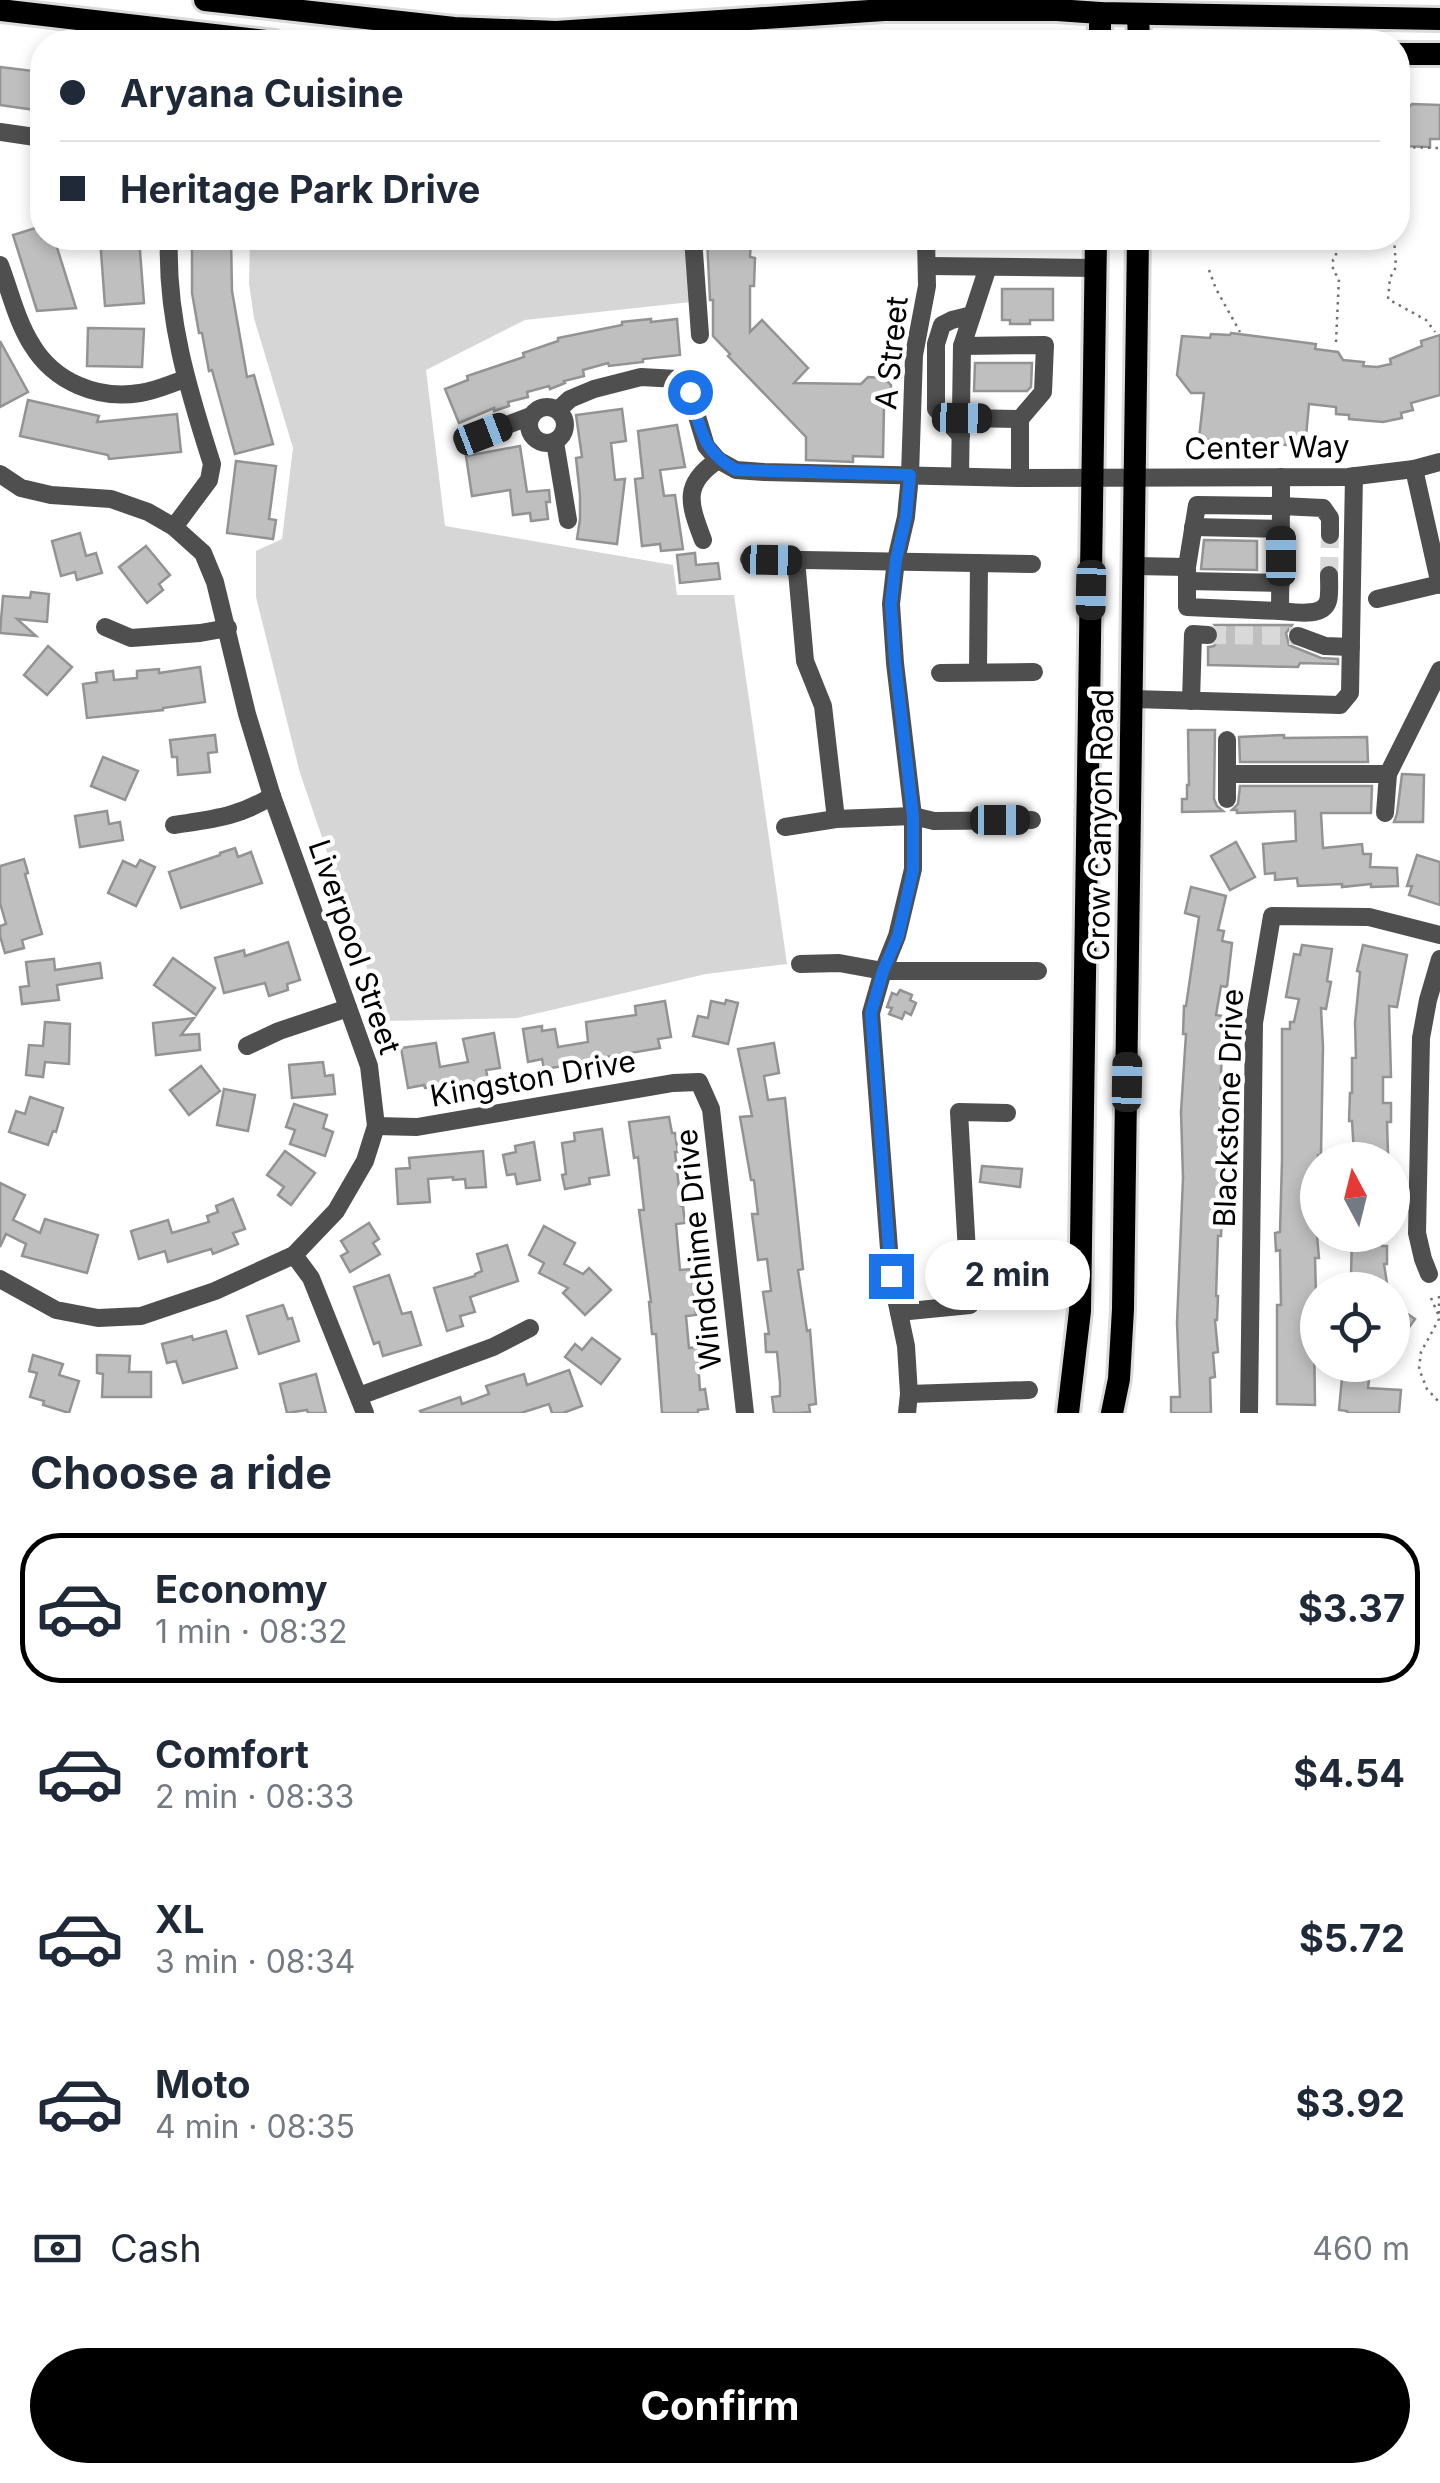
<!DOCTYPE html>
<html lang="en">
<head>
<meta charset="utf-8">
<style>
	:root { --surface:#fff; --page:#f6f6f7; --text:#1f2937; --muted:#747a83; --line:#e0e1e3; --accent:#000 }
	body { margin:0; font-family:Inter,sans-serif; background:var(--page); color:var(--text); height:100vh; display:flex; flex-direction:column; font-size:38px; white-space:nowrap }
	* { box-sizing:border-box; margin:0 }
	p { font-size:32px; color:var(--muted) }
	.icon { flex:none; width:55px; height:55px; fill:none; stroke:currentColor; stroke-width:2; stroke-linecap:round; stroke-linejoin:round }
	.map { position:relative; height:1413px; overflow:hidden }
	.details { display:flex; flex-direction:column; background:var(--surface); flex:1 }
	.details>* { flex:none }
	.guide { position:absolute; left:30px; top:30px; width:1380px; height:220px; border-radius:40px; box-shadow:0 5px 15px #0003; display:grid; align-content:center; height:220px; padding:0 30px; background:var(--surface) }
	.needle { width:65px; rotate:353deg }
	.buttons { position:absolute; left:1300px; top:1142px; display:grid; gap:20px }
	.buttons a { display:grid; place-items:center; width:110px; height:110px; border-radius:50%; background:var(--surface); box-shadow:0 5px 15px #0003; font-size:50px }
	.end { position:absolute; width:45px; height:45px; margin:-22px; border:12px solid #1a73e8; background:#fff; box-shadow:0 0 0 5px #fff }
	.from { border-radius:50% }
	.bubble { position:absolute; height:70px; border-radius:35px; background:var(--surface); box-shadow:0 5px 15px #0003; font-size:32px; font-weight:700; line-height:70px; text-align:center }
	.car { position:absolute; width:30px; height:60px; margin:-30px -15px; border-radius:12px; box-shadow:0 0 8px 2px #0007; background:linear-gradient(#222 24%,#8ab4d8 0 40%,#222 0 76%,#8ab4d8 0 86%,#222 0) }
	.guide b { display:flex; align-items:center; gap:35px; height:95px; font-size:38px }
	.guide b+b { border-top:2px solid var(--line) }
	.guide i { width:25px; height:25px; background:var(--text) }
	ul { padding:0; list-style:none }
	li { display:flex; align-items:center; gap:30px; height:150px; margin:0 20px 15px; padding:0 10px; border:5px solid transparent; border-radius:40px }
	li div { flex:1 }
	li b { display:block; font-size:38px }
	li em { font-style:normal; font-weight:700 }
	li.current { border-color:var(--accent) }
	li>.icon { width:90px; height:90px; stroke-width:1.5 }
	h2 { padding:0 30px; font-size:45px; line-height:120px }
	.pay { display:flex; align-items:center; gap:25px; height:110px; padding:0 30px; font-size:38px }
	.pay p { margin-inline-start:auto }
	.action { display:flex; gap:20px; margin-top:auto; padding:20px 30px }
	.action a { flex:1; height:115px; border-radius:60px; background:var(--accent); color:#fff; font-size:40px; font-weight:700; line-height:115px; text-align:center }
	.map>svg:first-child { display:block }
	.green { fill:#d6d6d6 }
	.building { fill:#bfbfbf; stroke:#939393; stroke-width:2.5 }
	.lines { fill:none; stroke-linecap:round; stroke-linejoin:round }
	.minor-tunnel { stroke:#d9d9d9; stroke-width:18; stroke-dasharray:18 9; stroke-linecap:butt }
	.major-casing { stroke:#dbdbdb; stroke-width:28 }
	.path { stroke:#717171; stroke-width:2.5; stroke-dasharray:2.5 5; stroke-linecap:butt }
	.minor { stroke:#4f4f4f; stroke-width:18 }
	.major { stroke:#000; stroke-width:22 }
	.route { stroke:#1a73e8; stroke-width:12 }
	.labels { text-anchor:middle; stroke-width:9; stroke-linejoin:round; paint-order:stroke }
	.street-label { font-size:30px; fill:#000; stroke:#fff }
</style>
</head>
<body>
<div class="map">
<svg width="1440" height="1413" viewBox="0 0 1440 1413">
	<rect width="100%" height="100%" fill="#fff"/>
	<polygon class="green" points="250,238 684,238 691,302 525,320 426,370 445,526 673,565 677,595 734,595 787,964 706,974 517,1018 385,1021 300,773 256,597 256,551 282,539 293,448 254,318 249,283"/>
	<g class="building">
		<polygon points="0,67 42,72 42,111 0,105"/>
		<polygon points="1412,104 1440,105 1440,139 1430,139 1430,147 1400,146 1398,142 1398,119"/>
		<polygon points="42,226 42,238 54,238 76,308 37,311 13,235"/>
		<polygon points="100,238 139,238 144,303 105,306"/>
		<polygon points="192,238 231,238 232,291 247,377 254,375 273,444 235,454 212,370 209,371 202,333 199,333 192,293"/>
		<polygon points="707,238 751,238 750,257 755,258 754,286 750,286 750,332 762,320 808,368 794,383 861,384 868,377 884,378 891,385 891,399 884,407 883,457 853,456 853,462 806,460 806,437 728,356 730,354 713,336 713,300 710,300"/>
		<polygon points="1002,289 1053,289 1053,320 1030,320 1030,324 1010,324 1010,320 1002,320"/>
		<polygon points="651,319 651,322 677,319 680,355 643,359 643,362 609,366 608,363 583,370 584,376 564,381 565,383 550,389 549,386 527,392 528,397 508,402 509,406 494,411 494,408 459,423 445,389 468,380 467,376 524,357 523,353 558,341 558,338 622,325 622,322"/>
		<polygon points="88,328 144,329 142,367 87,366"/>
		<polygon points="1231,333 1316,344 1315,349 1338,352 1343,360 1364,362 1363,366 1377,367 1391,364 1390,359 1422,346 1421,341 1440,335 1440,395 1411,403 1413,410 1401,413 1402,418 1383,422 1349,419 1349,415 1336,414 1336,407 1309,404 1305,447 1276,444 1276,447 1199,439 1204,393 1191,393 1177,375 1182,336 1210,338 1211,334 1230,335"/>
		<polygon points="0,341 28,392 0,407"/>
		<polygon points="975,363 1032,363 1031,387 1027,391 974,391"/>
		<polygon points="28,400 99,416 97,422 177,414 181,452 109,459 108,455 20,436"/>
		<polygon points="622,409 626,441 611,443 615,480 625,479 617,544 577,539 580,519 580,495 576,458 582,457 576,415"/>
		<polygon points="677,425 685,467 660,470 664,496 675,495 683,549 661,551 660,544 642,546 635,479 643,478 638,431"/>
		<polygon points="520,446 527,492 549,490 550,502 546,502 548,519 531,521 530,513 513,515 510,490 472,496 466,456"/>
		<polygon points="236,461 276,466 269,519 276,520 273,539 227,533"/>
		<polygon points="80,533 86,556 96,553 102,573 77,580 75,572 61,576 52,541"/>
		<polygon points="1204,540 1257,541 1257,570 1201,569"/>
		<polygon points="146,546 170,575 159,584 163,590 147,603 119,567"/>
		<polygon points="695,553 696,565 718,563 720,579 680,583 677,555"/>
		<polygon points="31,592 49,594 47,622 17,619 36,636 0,633 3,596 30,598"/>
		<polygon points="1215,625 1292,625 1286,633 1289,645 1321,658 1338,659 1338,664 1300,663 1298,667 1208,665 1208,647 1214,646 1220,637 1220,630"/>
		<polygon points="48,646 72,667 47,695 24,675"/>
		<polygon points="200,667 205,702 163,708 163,710 87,718 83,684 97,682 96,673 113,671 114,680 137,678 137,671 159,669 159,673"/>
		<polygon points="1188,730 1215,730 1214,799 1217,806 1223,811 1182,812 1182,799 1187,799 1187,785 1189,785"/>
		<polygon points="215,735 217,752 208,753 210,772 178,775 177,757 172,757 170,740"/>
		<polygon points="1284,735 1284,738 1367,737 1368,762 1240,762 1239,737"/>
		<polygon points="103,757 138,771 125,800 91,786"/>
		<polygon points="1402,774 1424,775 1423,822 1394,822 1397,814"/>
		<polygon points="1240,786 1372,786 1371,813 1321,813 1323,848 1362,844 1363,854 1371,854 1370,867 1397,868 1398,886 1371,887 1371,884 1342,887 1342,884 1298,886 1297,878 1275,880 1275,873 1265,874 1263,844 1296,841 1295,811 1237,813 1237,810 1232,810 1238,804"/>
		<polygon points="107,811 109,824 120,822 123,840 80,847 75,816"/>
		<polygon points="1236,842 1255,877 1230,890 1211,856"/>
		<polygon points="235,848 238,857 251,852 262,883 181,908 169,872 220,855 220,853"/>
		<polygon points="1417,855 1440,862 1440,905 1409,895 1412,886 1407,886"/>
		<polygon points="24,859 28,873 25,874 42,934 22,940 24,948 5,953 0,936 0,926 6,924 0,903 0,866"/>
		<polygon points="140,860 155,867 136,906 108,893 123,861 136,867"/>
		<polygon points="1191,887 1226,896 1218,930 1224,931 1222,941 1232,943 1227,987 1221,986 1216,1015 1223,1016 1220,1106 1221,1137 1219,1137 1219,1217 1222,1217 1221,1236 1218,1236 1216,1296 1218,1296 1217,1320 1215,1320 1218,1352 1213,1353 1215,1377 1210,1378 1211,1413 1171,1413 1171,1397 1180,1397 1177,1323 1183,1178 1181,1112 1186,1034 1183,1034 1184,1006 1186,1006 1199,917 1185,913"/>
		<polygon points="288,942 300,980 287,984 288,990 269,996 265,983 224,993 215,958 244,950 245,956"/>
		<polygon points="1302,945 1332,949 1327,981 1331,982 1326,1009 1321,1008 1323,1047 1321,1155 1318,1155 1316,1224 1319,1258 1315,1258 1317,1333 1314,1333 1315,1405 1277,1404 1277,1305 1281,1305 1280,1250 1276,1251 1275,1233 1280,1232 1282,1160 1282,1029 1290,1029 1290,1022 1294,1022 1299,999 1286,997 1294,954 1300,955"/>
		<polygon points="1363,945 1407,955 1397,1007 1389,1006 1391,1077 1383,1077 1383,1103 1391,1103 1391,1122 1387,1122 1388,1153 1354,1154 1352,1121 1349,1121 1350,1093 1352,1093 1352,1058 1356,1058 1355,1023 1360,972 1357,971"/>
		<polygon points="173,958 215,988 196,1015 154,985"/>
		<polygon points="54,959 55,970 100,963 102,978 57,985 59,1000 22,1004 20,987 29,986 26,962"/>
		<polygon points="900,990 912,995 910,1000 916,1003 911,1015 905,1012 902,1019 889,1014 892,1008 887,1007 892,993 897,995"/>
		<polygon points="726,1000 738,1003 728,1044 693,1036 698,1016 708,1018 711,1001 725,1004"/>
		<polygon points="665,1001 671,1037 658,1039 660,1048 570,1063 570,1065 544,1069 542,1059 528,1062 523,1029 542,1026 542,1031 555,1029 558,1047 588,1042 586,1022 636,1015 635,1006"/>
		<polygon points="194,1018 181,1035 199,1034 200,1050 156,1055 153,1023"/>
		<polygon points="45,1022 70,1024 69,1064 45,1062 43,1077 26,1075 29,1045 43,1046"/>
		<polygon points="494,1033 500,1068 486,1070 488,1080 425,1088 424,1085 408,1088 401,1048 436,1043 440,1067 468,1062 463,1039"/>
		<polygon points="774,1043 779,1073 764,1076 768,1100 785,1098 803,1269 798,1270 807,1331 810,1330 816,1404 809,1405 810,1412 798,1413 774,1413 772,1397 780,1396 780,1383 777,1352 766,1352 765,1334 769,1334 763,1292 771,1291 767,1259 758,1260 752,1214 758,1214 754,1180 751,1180 740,1117 752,1116 738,1049"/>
		<polygon points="323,1062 325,1076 333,1075 335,1094 292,1098 289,1065"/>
		<polygon points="201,1066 220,1091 189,1115 170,1090"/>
		<polygon points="224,1089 255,1095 248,1131 217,1125"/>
		<polygon points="30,1097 63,1108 56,1132 53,1131 48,1145 9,1132 16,1111 25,1114"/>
		<polygon points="294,1104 327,1115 323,1128 333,1132 325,1156 290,1144 295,1130 286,1127"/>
		<polygon points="669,1117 672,1133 675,1133 678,1152 675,1152 681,1206 683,1206 685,1223 676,1224 680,1270 692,1269 693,1287 696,1315 686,1316 689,1348 697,1347 700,1390 705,1389 708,1409 698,1410 698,1413 662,1413 656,1334 652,1334 649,1302 651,1302 639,1210 644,1210 638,1157 634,1158 629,1122"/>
		<polygon points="602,1129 609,1175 589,1178 590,1184 565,1189 562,1175 566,1174 562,1143 575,1141 574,1133"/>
		<polygon points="534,1142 540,1180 517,1184 515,1174 507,1175 503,1155 516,1152 515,1146"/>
		<polygon points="285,1151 315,1173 291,1205 278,1195 284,1187 267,1175"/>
		<polygon points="483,1151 486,1187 466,1188 465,1179 453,1180 453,1177 428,1179 430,1202 398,1204 396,1169 410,1168 409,1158"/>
		<polygon points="982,1166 1022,1169 1020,1187 980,1182"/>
		<polygon points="0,1183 25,1195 13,1220 40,1233 45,1219 98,1235 87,1273 22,1256 26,1244 6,1234 0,1247"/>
		<polygon points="233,1199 245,1229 233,1233 238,1244 213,1254 211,1249 168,1262 165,1251 139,1259 131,1231 168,1220 172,1233 209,1222 207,1216 218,1212 216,1206"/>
		<polygon points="369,1223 379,1239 373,1243 380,1254 350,1272 341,1256 348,1252 341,1241"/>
		<polygon points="544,1226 575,1243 564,1264 583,1274 589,1268 611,1290 585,1315 563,1293 568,1288 539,1273 544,1263 529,1255"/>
		<polygon points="1352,1236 1382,1237 1382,1246 1387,1246 1387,1264 1384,1264 1388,1290 1348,1290 1346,1277 1351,1276"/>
		<polygon points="507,1245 518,1281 470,1297 475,1312 460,1316 463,1326 447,1331 434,1288 475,1276 475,1274 482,1271 477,1254"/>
		<polygon points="389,1275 402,1314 411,1312 421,1345 383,1356 379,1342 374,1344 354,1287"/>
		<polygon points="1392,1303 1415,1319 1392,1351"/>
		<polygon points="283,1305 288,1319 292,1318 299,1341 259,1354 247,1316"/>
		<polygon points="226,1331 237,1368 183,1383 176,1361 167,1363 162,1344 192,1336 193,1340"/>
		<polygon points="592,1338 620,1359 601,1384 565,1357 575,1344 582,1350"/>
		<polygon points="33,1355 63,1364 59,1375 79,1381 69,1413 43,1405 44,1401 30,1397 37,1373 29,1371"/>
		<polygon points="97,1355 130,1356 129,1372 151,1372 151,1397 102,1397 103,1374 97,1373"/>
		<polygon points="569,1370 582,1406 563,1413 552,1413 549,1404 521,1413 421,1413 420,1411 460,1397 462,1404 489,1394 486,1386 524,1374 527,1385"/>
		<polygon points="316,1374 326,1413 308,1413 307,1410 287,1413 280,1384"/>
		<polygon points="1342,1378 1369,1380 1368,1388 1401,1390 1399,1413 1347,1413 1347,1411 1339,1410"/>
	</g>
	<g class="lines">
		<g class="minor-tunnel">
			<polyline points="1329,575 1330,535"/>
			<polyline points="1208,635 1298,636"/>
		</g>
		<g class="major-casing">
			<g id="major">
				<polyline points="205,0 454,28 556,32 884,10 1057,10 1100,13 1440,19"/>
				<polyline points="0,10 274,42"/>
				<polyline points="1100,13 1100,42"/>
				<polyline points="1138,14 1139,42"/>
				<polyline points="1398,54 1440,54"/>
				<polyline points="1068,1413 1080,1311 1096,238"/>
				<polyline points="1112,1413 1119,1379 1123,1309 1138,238"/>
			</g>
		</g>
		<g class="path">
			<polyline points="1398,147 1440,148"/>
			<polyline points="1394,238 1396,267 1390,278 1388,299 1426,320 1435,332"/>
			<polyline points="1209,270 1216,289 1240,332"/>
			<polyline points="1336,342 1339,278 1333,271 1333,260 1336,257 1336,238"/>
			<polyline points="1439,1296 1439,1319 1421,1352 1419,1369 1427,1389 1440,1403"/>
			<polyline points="1431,1298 1438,1314"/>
		</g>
		<g class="minor">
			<polyline points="0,132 42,138"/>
			<path d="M169 238C166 317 188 389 212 464L209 480 174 527"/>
			<polyline points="693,238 700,335"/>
			<path d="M0 265C10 291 17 322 32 345 54 382 98 400 140 393 155 391 170 384 185 379"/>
			<polyline points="928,266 1095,268"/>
			<polyline points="988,267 962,346 1045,345 1043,392 1020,419 1020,478"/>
			<circle cx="547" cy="425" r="18"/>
			<polyline points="558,410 570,399 594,389 641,377 677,379 690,393 706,446 718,460 736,470 764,472 1020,478 1348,477 1414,469 1440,462"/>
			<polyline points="962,418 1020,419"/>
			<polyline points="483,434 531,416"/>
			<polyline points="961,436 936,409 936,344 942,325 952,320 972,315"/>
			<polyline points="555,442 568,520"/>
			<polyline points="1414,469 1440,585"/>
			<polyline points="0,474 21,488 51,495 111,499 148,512 174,527 203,553 215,582 247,714 272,796 369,1066 376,1126 365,1161 336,1211 294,1255 215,1291 141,1316 98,1318 56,1310 0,1279"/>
			<polyline points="960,476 962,346"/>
			<polyline points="1193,527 1281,529"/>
			<path d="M703 540C689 503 682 484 718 460"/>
			<polyline points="749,559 1032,564"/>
			<polyline points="796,560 805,661 823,706 836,819"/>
			<polyline points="1135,566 1187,567 1197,505 1281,506 1281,477"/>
			<polyline points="1187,567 1187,607 1280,611 1281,506 1323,508 1330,518 1330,535"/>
			<polyline points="1187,581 1281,583"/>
			<polyline points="1377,599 1440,584"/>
			<path d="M1280 611C1294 612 1323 618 1328 601 1330 594 1329 583 1329 575"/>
			<polyline points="105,627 131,638 200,633 228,628"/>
			<polyline points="1298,636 1325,646 1351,647"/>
			<polyline points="978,671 979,563"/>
			<polyline points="940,673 1034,672"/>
			<polyline points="1133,699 1340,705 1350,693 1354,476"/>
			<polyline points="1191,701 1193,634 1208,635"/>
			<polyline points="1227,774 1388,774 1440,670"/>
			<polyline points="1227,799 1227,740"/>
			<polyline points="1385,813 1388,774"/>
			<path d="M174 825C212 819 239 817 272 796"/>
			<polyline points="785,827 836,819 913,816 934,821 1032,820"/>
			<polyline points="800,964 839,963 883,971 1038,971"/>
			<polyline points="247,1046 279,1031 348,1008"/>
			<polyline points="376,1126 417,1127 673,1083 699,1082 711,1109 745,1413"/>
			<polyline points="294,1255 311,1278 365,1413"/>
			<polyline points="1429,1274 1423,1259 1417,1233 1421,1038 1428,1000 1440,959"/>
			<polyline points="899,1312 970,1305 959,1112 1007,1113"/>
			<polyline points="909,1394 1029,1390"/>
			<polyline points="359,1396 493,1347 530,1328"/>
			<polyline points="907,1413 909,1394 906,1346 891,1275 871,1013 883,971 897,936 913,869 913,816 895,663 891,604 896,560 906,517 910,475 914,355 927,286 926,238"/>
			<polyline points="1249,1413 1254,1023 1272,916 1369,917 1440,935"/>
		</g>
		<use href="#major" class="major"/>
	</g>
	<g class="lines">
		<path class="route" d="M690 392C701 429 701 450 736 470L910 475 906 517 896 560 891 604 895 662 913 816V870L898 936 883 971 871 1013 891 1276"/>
	</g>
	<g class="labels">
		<g class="street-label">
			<text transform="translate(892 353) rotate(-84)" y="10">A Street</text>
			<text transform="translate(1267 448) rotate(-1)" y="10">Center Way</text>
			<text transform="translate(1101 825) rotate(-89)" y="10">Crow Canyon Road</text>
			<text transform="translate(354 947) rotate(71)" y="10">Liverpool Street</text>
			<text transform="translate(533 1079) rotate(-10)" y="10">Kingston Drive</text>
			<text transform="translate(1229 1108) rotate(-88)" y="10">Blackstone Drive</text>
			<text transform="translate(699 1249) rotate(-96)" y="10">Windchime Drive</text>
		</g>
	</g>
</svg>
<div class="buttons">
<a><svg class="needle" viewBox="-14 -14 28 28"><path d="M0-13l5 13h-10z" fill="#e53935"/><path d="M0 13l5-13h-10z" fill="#747a83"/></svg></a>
<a><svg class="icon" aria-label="locate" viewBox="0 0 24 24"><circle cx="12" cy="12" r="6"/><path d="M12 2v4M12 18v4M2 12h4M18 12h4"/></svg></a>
</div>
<i class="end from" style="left:690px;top:392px"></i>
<i class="end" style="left:891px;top:1276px"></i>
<div class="bubble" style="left:925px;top:1240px;width:165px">2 min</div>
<i class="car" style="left:962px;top:418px;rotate:91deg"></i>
<i class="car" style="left:483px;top:434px;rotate:69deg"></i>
<i class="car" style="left:1281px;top:556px;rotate:0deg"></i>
<i class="car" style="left:772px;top:560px;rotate:91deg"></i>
<i class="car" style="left:1091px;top:590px;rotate:181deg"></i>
<i class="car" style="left:1000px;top:820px;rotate:90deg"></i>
<i class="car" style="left:1127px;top:1082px;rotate:1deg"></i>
<div class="guide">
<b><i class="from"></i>Aryana Cuisine</b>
<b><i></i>Heritage Park Drive</b>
</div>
</div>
<section class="details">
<h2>Choose a ride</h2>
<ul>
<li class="current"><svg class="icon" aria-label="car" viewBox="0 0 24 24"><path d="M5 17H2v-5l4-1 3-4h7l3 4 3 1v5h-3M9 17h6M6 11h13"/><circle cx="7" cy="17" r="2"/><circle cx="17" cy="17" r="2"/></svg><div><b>Economy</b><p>1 min · 08:32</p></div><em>$3.37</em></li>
<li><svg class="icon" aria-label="car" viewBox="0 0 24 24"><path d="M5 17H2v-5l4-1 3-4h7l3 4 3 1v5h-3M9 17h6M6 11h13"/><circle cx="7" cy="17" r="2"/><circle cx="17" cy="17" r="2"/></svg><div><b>Comfort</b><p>2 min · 08:33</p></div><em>$4.54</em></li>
<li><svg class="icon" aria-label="car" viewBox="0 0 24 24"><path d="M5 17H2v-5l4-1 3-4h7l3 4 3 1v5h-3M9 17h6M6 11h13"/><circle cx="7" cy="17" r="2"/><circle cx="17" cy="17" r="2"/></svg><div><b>XL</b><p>3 min · 08:34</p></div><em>$5.72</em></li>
<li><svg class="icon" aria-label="car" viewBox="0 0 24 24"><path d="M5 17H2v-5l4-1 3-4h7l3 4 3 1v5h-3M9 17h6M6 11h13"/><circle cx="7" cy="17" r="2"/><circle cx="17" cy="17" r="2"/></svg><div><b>Moto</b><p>4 min · 08:35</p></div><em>$3.92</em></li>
</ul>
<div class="pay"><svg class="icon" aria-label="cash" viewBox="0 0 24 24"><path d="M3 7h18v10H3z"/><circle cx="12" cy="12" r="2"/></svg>Cash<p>460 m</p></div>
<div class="action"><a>Confirm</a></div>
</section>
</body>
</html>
